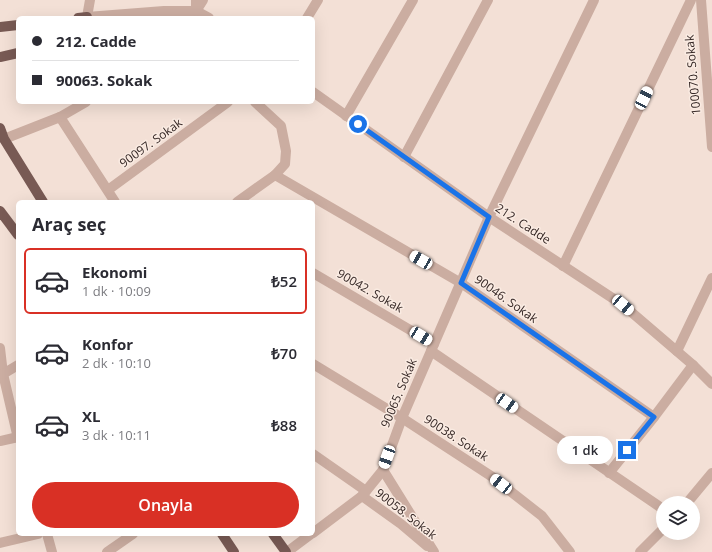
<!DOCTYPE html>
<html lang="tr">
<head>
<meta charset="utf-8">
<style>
	:root { --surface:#fff; --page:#f2f2f3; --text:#2b2b33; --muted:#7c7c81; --line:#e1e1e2; --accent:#d93025 }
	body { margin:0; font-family:"Open Sans",sans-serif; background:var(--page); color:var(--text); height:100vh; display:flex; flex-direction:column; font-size:15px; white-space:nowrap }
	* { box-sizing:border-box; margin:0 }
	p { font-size:13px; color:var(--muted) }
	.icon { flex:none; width:22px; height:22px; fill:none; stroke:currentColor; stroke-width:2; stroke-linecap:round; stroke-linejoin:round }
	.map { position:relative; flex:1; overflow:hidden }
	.sheet { position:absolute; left:16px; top:200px; width:299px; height:336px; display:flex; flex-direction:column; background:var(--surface); border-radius:6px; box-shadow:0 4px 16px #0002 }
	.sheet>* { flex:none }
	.banner { position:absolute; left:16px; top:16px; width:299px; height:88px; border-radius:6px; box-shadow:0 4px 16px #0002; display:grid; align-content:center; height:88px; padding:0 16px; background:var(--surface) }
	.controls { position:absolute; left:656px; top:496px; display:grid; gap:8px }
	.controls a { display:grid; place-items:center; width:44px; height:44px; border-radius:50%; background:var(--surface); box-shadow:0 4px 16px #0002; font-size:20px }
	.end { position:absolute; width:18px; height:18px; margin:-9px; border:5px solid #1a73e8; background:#fff; box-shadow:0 0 0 2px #fff }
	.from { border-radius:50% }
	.bubble { position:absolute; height:28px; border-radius:14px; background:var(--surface); box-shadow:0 4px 16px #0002; font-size:13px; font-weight:600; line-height:28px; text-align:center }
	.car { position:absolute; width:12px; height:24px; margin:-12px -6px; border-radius:5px; box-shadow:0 0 3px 1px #0007; background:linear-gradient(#fff 24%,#345 0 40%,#fff 0 76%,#345 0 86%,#fff 0) }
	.banner b { display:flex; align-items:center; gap:14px; height:38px; font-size:15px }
	.banner b+b { border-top:1px solid var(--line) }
	.banner i { width:10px; height:10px; background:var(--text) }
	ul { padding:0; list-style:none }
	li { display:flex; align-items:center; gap:12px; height:66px; margin:0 8px 6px; padding:0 8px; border:2px solid transparent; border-radius:6px }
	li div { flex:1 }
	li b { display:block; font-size:15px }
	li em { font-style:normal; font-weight:600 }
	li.active { border-color:var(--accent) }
	li>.icon { width:36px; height:36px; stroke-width:1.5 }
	h2 { padding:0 16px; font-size:18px; line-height:48px }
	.action { display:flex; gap:8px; margin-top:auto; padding:8px 16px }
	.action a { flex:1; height:46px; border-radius:24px; background:var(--accent); color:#fff; font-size:16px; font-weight:600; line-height:46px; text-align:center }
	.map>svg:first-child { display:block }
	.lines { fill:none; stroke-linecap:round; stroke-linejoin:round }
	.minor { stroke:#cbada1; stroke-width:10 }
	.major { stroke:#785a54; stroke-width:10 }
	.route { stroke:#1a73e8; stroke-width:5 }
	.labels { text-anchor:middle; stroke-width:3; stroke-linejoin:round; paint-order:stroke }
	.street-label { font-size:12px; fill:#352725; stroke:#faebe2 }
</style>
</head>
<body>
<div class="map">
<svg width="712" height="552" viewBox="0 0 712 552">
	<rect width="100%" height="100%" fill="#f3e0d6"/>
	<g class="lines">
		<g class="minor">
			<polyline points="90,0 87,17 164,11 196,11 209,18"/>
			<polyline points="196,0 196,11 203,0"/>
			<polyline points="701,0 712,147"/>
			<polyline points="307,18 318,0"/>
			<polyline points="313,92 489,217 623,305 693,365 712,384"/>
			<polyline points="346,116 413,0"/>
			<polyline points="60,117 115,202"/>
			<polyline points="4,139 60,117 86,102"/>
			<polyline points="404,157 488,0"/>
			<polyline points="275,175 461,283 654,417"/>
			<polyline points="108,190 228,102"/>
			<polyline points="237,202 275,175 285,164 286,151 281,126 255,102"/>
			<polyline points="563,266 691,0"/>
			<polyline points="313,273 434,344"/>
			<polyline points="0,348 3,374 18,438"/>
			<polyline points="431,351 663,509"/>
			<polyline points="677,351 712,278"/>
			<polyline points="313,364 402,418 491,476 542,516 570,552"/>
			<polyline points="3,374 18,365"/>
			<polyline points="0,441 18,437"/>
			<polyline points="313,454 366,491"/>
			<polyline points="383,470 434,552"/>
			<polyline points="609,473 654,417 693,365"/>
			<polyline points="362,496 401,524 427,546"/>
			<polyline points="687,503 712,473"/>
			<polyline points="313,533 362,496 383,470 402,418 489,217 594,0"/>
			<polyline points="47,534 52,552"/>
			<polyline points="0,543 38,534"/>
			<polyline points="107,552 133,534"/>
			<polyline points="287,552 311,534"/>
			<polyline points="640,552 663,529"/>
		</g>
		<g class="major">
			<polyline points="78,18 87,17"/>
			<polyline points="0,27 18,25"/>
			<polyline points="0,57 18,53"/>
			<polyline points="0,128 4,139 43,202"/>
			<polyline points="0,211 18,235"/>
			<polyline points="222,534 234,552"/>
			<polyline points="273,534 286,552"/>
		</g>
	</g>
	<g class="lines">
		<polyline class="route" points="358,124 489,217 461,283 654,417 627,450"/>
	</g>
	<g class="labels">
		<g class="street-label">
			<text transform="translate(693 75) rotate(-95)" y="4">100070. Sokak</text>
			<text transform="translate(151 143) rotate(-36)" y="4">90097. Sokak</text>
			<text transform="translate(523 224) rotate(33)" y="4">212. Cadde</text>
			<text transform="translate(370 291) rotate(30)" y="4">90042. Sokak</text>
			<text transform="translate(506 299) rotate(35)" y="4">90046. Sokak</text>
			<text transform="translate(399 393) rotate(-67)" y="4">90065. Sokak</text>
			<text transform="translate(456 438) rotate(33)" y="4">90038. Sokak</text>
			<text transform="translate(406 514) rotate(38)" y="4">90058. Sokak</text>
		</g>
	</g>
</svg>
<div class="controls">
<a><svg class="icon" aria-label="layers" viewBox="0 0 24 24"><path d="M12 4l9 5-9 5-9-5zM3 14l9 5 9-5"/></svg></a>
</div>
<i class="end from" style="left:358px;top:124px"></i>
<i class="end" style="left:627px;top:450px"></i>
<div class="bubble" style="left:557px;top:436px;width:56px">1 dk</div>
<i class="car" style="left:644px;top:98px;rotate:26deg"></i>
<i class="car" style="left:421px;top:260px;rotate:300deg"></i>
<i class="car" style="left:623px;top:305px;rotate:130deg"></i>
<i class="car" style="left:421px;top:336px;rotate:121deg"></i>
<i class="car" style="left:507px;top:403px;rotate:124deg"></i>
<i class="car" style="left:387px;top:457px;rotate:200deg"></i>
<i class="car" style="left:501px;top:484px;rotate:308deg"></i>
<div class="banner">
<b><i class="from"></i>212. Cadde</b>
<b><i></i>90063. Sokak</b>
</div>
<section class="sheet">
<h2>Araç seç</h2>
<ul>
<li class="active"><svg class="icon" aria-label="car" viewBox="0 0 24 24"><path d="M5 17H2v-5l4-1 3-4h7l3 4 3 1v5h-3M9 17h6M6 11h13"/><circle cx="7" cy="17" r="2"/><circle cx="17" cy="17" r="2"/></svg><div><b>Ekonomi</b><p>1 dk · 10:09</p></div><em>₺52</em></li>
<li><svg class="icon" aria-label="car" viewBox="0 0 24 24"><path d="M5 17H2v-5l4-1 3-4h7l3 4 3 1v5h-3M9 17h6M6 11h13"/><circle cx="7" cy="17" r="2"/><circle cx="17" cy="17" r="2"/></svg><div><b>Konfor</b><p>2 dk · 10:10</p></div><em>₺70</em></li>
<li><svg class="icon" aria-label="car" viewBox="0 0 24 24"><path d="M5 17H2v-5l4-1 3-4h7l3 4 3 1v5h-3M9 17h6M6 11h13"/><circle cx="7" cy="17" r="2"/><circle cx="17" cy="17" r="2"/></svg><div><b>XL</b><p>3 dk · 10:11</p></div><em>₺88</em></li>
</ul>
<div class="action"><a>Onayla</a></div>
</section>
</div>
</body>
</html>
